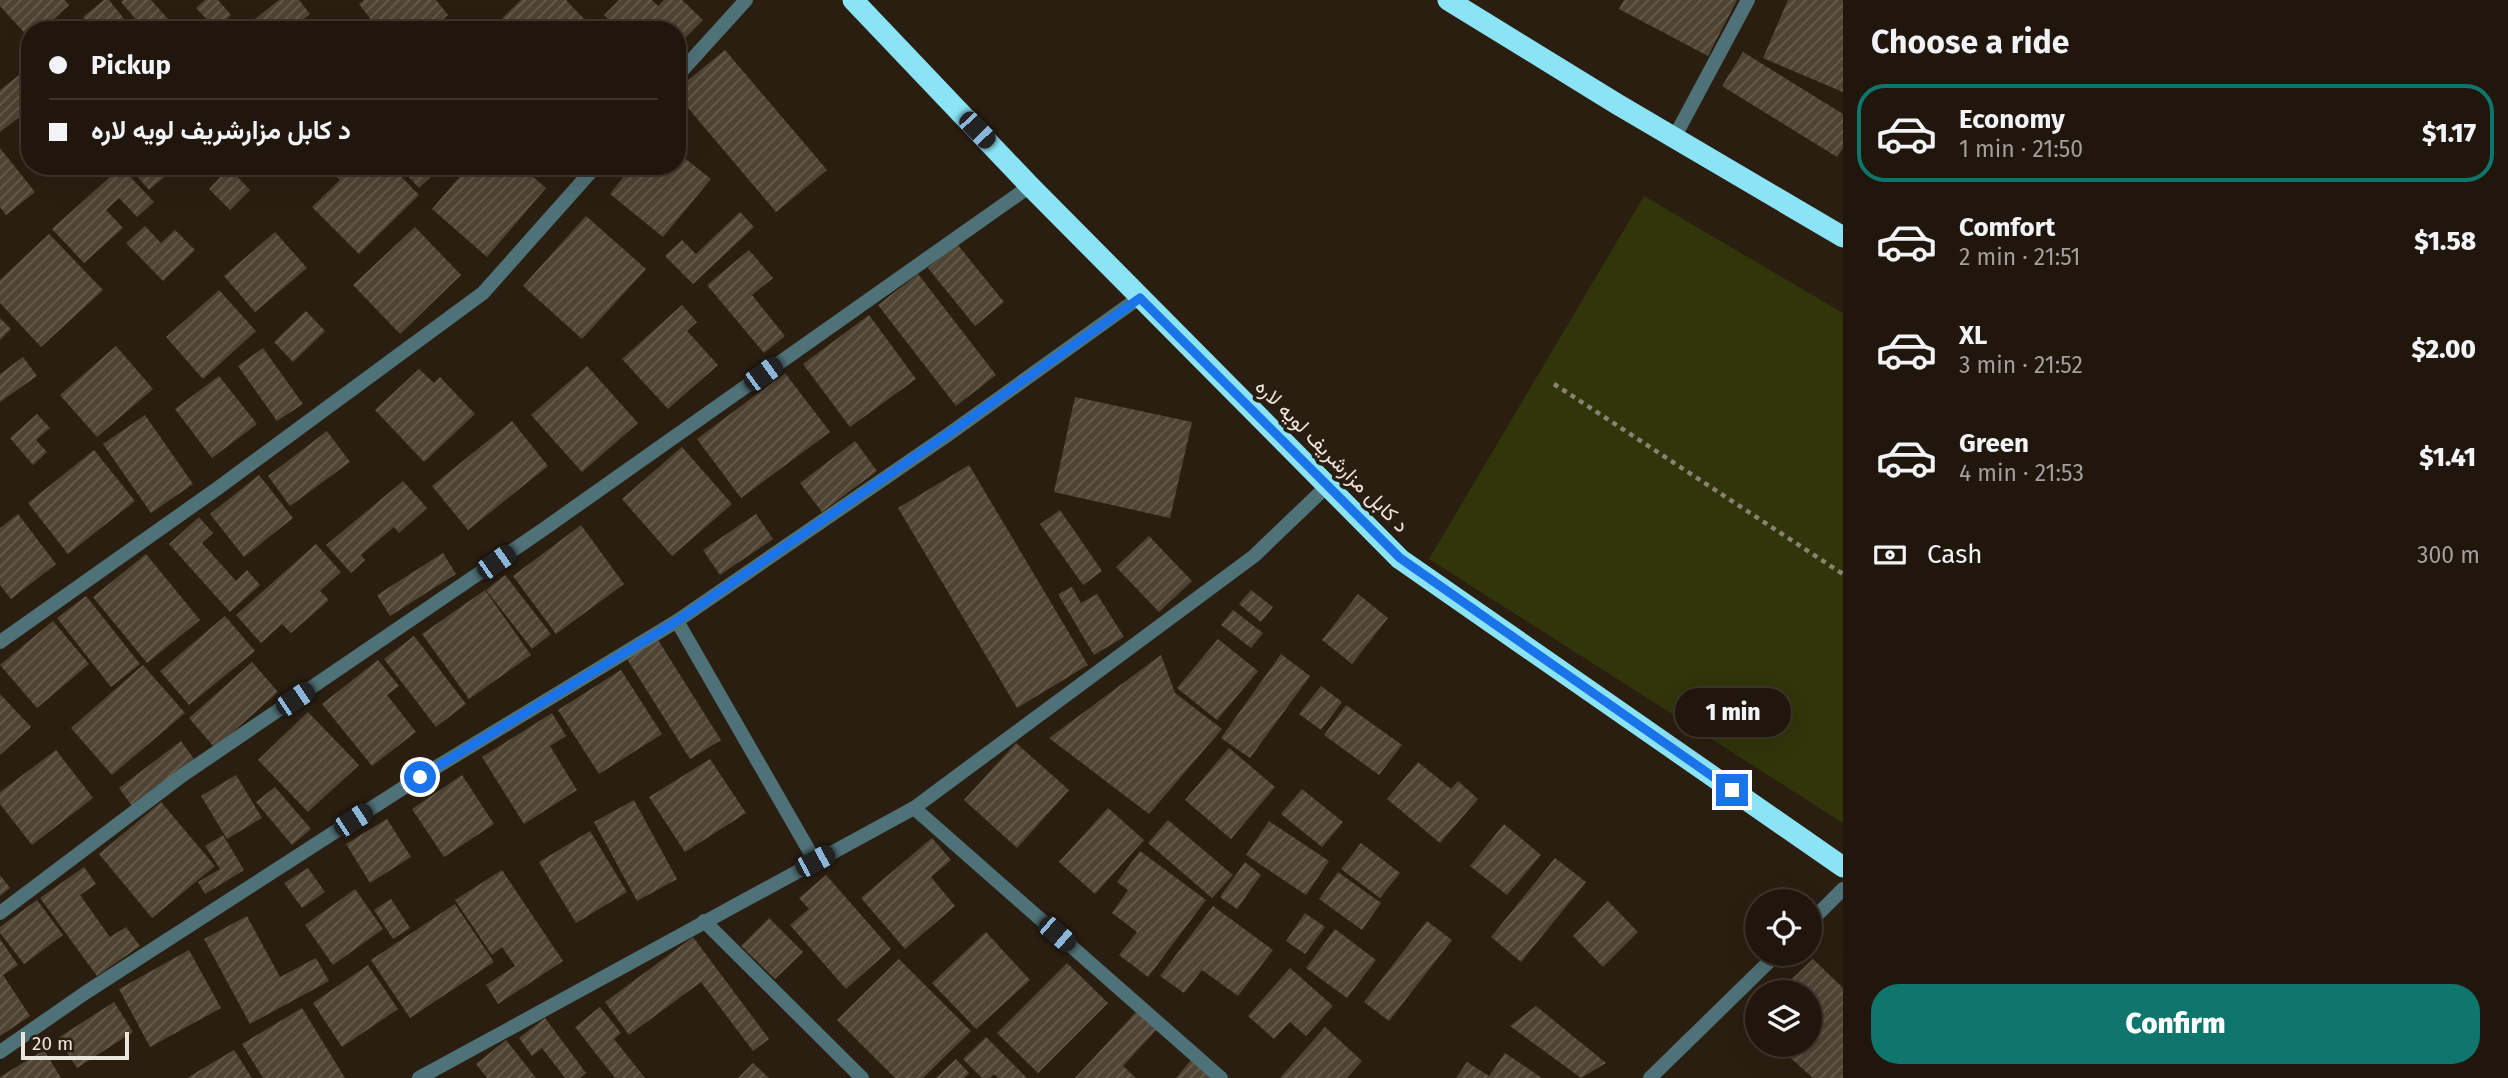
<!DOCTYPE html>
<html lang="en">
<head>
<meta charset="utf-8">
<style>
	:root { --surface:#20160c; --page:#2d231a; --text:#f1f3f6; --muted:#a29f9d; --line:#3d352d; --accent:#0f766e }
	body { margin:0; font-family:"Fira Sans",Vazirmatn,sans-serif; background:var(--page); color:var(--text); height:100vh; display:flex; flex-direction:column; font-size:26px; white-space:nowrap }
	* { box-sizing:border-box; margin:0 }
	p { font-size:23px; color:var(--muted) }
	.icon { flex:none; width:38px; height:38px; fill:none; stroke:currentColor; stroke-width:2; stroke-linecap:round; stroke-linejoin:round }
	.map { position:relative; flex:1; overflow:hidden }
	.drawer { display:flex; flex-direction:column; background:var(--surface); width:665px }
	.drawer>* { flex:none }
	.banner { position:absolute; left:21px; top:21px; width:665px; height:154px; border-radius:28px; box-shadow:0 7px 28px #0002,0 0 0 2px var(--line); display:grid; align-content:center; height:154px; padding:0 28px; background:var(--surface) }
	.fabs { position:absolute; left:1745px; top:889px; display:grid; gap:14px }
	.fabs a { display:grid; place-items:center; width:77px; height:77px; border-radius:50%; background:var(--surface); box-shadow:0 7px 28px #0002,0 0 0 2px var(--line); font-size:35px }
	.scale { position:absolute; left:21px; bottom:18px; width:108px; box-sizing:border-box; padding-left:7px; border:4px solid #ece5db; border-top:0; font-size:19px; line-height:24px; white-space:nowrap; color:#ece5db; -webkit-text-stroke:5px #2a1e10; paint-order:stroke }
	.end { position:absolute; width:32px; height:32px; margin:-16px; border:9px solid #1a73e8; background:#fff; box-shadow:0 0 0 4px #fff }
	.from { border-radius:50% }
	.bubble { position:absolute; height:49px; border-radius:24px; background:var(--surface); box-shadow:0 7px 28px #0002,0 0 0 2px var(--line); font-size:23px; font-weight:800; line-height:49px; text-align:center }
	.car { position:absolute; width:21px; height:42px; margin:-21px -10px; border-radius:9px; box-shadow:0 0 5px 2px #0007; background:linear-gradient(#222 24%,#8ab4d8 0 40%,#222 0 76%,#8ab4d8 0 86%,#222 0) }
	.banner b { display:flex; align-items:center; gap:24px; height:66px; font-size:26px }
	.banner b+b { border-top:2px solid var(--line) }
	.banner i { width:18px; height:18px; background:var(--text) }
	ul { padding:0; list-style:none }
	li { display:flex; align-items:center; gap:21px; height:98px; margin:0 14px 10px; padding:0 14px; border:4px solid transparent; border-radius:28px }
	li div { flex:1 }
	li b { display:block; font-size:26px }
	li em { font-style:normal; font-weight:800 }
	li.active { border-color:var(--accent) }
	li>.icon { width:63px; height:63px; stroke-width:1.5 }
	h2 { padding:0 28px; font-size:32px; line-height:84px }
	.pay { display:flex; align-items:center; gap:18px; height:77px; padding:0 28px; font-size:26px }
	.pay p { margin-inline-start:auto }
	.action { display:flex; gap:14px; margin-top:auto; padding:14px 28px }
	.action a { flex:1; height:80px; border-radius:28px; background:var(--accent); color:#fff; font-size:28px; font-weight:800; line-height:80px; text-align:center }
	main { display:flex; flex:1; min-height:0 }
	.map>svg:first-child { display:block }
	.park { fill:#31350a }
	.building { fill:url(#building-hatch) }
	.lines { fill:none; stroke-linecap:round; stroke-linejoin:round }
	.path { stroke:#8a8175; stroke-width:4.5; stroke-dasharray:5 5; stroke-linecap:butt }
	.street { stroke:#4f7178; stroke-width:14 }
	.highway { stroke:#8be3f6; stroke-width:21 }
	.route { stroke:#1a73e8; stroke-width:9 }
	.labels { text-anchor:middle; stroke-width:7; stroke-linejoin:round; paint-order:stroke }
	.street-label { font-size:21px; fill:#ece5db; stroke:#2a1e10 }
</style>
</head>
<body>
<main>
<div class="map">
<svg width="1843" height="1078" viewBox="0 0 1843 1078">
	<defs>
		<pattern id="building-hatch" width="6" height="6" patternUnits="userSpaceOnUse" patternTransform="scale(1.75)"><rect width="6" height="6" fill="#4f4333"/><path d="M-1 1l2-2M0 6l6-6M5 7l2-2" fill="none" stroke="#685e50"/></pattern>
	</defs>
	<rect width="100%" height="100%" fill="#2a1e10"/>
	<polygon class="park" points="1644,196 1843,313 1843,823 1429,559"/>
	<g class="building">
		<polygon points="0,0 65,0 69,5 42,30 30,30 30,39 0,6"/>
		<polygon points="104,0 109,0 132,29 93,30 83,17"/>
		<polygon points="123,0 151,0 178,30 145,30 121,2"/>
		<polygon points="205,0 218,0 231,15 216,29 196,8"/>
		<polygon points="279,0 299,0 310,14 290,30 241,30"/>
		<polygon points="364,0 436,0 448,15 430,30 379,30 359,4"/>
		<polygon points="521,0 566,0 588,23 580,30 490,30"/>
		<polygon points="619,0 652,0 658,6 664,0 682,0 703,20 677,46 677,30 618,30 604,15"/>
		<polygon points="1624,0 1737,0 1708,56 1619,9"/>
		<polygon points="1788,0 1843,0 1843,92 1763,58"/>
		<polygon points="725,50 827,170 776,212 677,95 677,89"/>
		<polygon points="1743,52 1843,114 1843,148 1837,157 1722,86"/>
		<polygon points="27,69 30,72 30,109 0,132 0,90"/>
		<polygon points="0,148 35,192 6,215 0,207"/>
		<polygon points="677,152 711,179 663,237 610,194 632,166 677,166"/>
		<polygon points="128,166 177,166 149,190"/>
		<polygon points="236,166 253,166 244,175"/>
		<polygon points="329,166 391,166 419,195 359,254 312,207 340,180 328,168"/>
		<polygon points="399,166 443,166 419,188"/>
		<polygon points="469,166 521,166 546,188 487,257 432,209"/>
		<polygon points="121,167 154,202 137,217 119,198 106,210 123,228 84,263 52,229"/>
		<polygon points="229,168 250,190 230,210 209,189"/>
		<polygon points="740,212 754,227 693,284 665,256 682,240 696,254"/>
		<polygon points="586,216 646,269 582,339 523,286"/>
		<polygon points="145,226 161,243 175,230 195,250 163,281 126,243"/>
		<polygon points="415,227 461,275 400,334 353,285"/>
		<polygon points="275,232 307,268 255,312 224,276"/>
		<polygon points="49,234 103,290 41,347 0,303 0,280"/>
		<polygon points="957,244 1004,302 975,326 928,268"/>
		<polygon points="749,250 773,278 752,295 785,336 764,353 707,285"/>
		<polygon points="918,274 996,375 956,406 878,305"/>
		<polygon points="219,290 256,331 203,379 166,337"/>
		<polygon points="682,305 697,322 687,331 718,365 668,409 622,359"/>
		<polygon points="306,311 325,331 293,362 274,342"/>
		<polygon points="869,315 916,379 850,427 803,364"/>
		<polygon points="0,318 11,329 0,340"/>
		<polygon points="116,346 153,389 97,437 60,395"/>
		<polygon points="263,348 303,404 277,421 238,366"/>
		<polygon points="23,357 37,376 0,402 0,374"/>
		<polygon points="587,366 638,423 582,472 531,415"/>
		<polygon points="419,369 434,383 440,377 475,414 424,462 375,410"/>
		<polygon points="785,373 830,432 741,498 697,439"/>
		<polygon points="219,376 257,424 212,458 175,409"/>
		<polygon points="1075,397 1192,422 1170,518 1054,492"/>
		<polygon points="37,414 50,428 36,440 47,452 33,465 10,438"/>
		<polygon points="145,415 193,484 151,513 103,444"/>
		<polygon points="512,421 548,466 468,530 432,486"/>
		<polygon points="327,431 350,462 290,506 268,476"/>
		<polygon points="855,441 877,471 822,512 800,483"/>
		<polygon points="682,447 732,504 672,556 622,499"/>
		<polygon points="94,450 135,501 68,554 28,503"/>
		<polygon points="969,465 1088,665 1017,708 898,508"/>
		<polygon points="259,475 293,518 244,557 210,514"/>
		<polygon points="403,481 427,508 399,533 394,527 361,555 365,560 351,573 326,545"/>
		<polygon points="1060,510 1102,571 1083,585 1040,524"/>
		<polygon points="18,514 56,564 11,599 0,585 0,528"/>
		<polygon points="756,514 773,539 720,575 703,550"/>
		<polygon points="199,517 213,533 202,543 236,581 247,570 260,585 230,612 169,544"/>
		<polygon points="581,525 624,584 556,634 513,576"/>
		<polygon points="1149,536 1192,581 1159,612 1116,567"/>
		<polygon points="316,544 341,572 320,591 329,600 291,633 282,624 261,643 236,615"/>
		<polygon points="443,553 456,574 390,616 377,595"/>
		<polygon points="146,554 200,620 147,663 93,597"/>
		<polygon points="505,575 551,634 532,649 486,590"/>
		<polygon points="1072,587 1081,603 1097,594 1124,637 1094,655 1058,594"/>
		<polygon points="485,590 531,655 469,699 422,634"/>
		<polygon points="1251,590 1273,607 1261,622 1239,604"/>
		<polygon points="1358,594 1388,618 1352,664 1322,640"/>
		<polygon points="86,596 140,664 111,687 57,618"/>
		<polygon points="1233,610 1263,633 1251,648 1221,625"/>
		<polygon points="225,616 255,651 189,705 160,671"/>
		<polygon points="53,621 89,664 37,708 0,665"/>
		<polygon points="414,636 466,704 436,727 384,659"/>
		<polygon points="1218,639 1258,671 1217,720 1177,688"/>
		<polygon points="658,640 721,740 690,759 627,659"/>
		<polygon points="1281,654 1310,676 1250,758 1221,738"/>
		<polygon points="1161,655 1175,693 1222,729 1149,814 1049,738"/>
		<polygon points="378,660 399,686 387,695 416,732 372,766 322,704"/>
		<polygon points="252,662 278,692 215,748 189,718"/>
		<polygon points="143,665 185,713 112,775 71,728"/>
		<polygon points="621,670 662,734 599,774 558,710"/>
		<polygon points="1321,686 1342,702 1321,730 1299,714"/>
		<polygon points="0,694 31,727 0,755"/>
		<polygon points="1346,705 1402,745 1379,775 1324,735"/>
		<polygon points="308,712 359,765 308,812 258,760"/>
		<polygon points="552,713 566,736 550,746 577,790 524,824 482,757"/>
		<polygon points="181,741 194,759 132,806 119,788"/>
		<polygon points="1016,743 1069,790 1017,848 964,800"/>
		<polygon points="1229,748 1275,787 1231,839 1185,800"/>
		<polygon points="56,750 93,798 32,845 0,804 0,792"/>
		<polygon points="710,759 746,813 685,852 649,797"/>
		<polygon points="1418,762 1451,789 1458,781 1478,799 1440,843 1387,799"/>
		<polygon points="236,775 262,818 227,839 201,796"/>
		<polygon points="462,775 494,824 444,857 412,809"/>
		<polygon points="275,787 311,829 292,845 256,802"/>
		<polygon points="1302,789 1343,822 1322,847 1281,814"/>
		<polygon points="634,800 677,879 637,901 594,822"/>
		<polygon points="161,802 215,866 152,918 99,854"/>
		<polygon points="1108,808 1144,840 1095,894 1059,862"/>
		<polygon points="387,819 411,857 370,883 346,844"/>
		<polygon points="1168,820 1233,875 1212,898 1148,843"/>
		<polygon points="1269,821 1329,861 1306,895 1246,855"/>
		<polygon points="1504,824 1541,855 1507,895 1470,866"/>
		<polygon points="590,831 627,892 576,923 539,862"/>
		<polygon points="223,835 244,870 205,894 198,882 220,869 205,846"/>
		<polygon points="932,838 951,860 931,877 955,906 905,949 861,898"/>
		<polygon points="1361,843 1400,873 1380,898 1341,869"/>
		<polygon points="1140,851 1206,900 1148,977 1119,955 1137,932 1112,913 1128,890 1117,882"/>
		<polygon points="1555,858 1586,882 1521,962 1491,937"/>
		<polygon points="1245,862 1261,875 1237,909 1220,897"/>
		<polygon points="84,867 96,884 80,895 110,937 126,927 140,946 97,976 40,898"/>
		<polygon points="308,868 325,892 302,908 284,883"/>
		<polygon points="502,870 563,961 498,1004 486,985 515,966 502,947 492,955 455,900"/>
		<polygon points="1338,872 1381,903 1362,930 1319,899"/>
		<polygon points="0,875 10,888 0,896"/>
		<polygon points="826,875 891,949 846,989 790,925 809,909 799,898"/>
		<polygon points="355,889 383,929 333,965 305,925"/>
		<polygon points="391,899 410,928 393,939 374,910"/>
		<polygon points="37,900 63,935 24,964 0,933 0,927"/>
		<polygon points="1608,901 1638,932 1603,967 1573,936"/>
		<polygon points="455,904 494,962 410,1018 371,960"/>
		<polygon points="1213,906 1273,950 1238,996 1202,970 1184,993 1160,976"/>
		<polygon points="1305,913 1325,927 1305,954 1286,941"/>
		<polygon points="247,916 280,977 316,958 329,981 250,1024 204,939"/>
		<polygon points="769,918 803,952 775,979 741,946"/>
		<polygon points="1427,921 1452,940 1389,1021 1364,1002"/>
		<polygon points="1335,929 1376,960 1347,998 1306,968"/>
		<polygon points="986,932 1030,980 976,1029 932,983"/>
		<polygon points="693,937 769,1039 753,1051 701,982 629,1035 605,1002"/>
		<polygon points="0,939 18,965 3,975 30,1016 0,1036"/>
		<polygon points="189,950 221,1008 150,1047 119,989"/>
		<polygon points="899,959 971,1031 923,1078 895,1078 837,1020"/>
		<polygon points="1813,959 1843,988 1843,1078 1813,1078 1776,1045 1810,1045 1810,992 1778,992"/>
		<polygon points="1067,963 1108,1003 1038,1073 997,1033"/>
		<polygon points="368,965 398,1009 342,1047 313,1003"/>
		<polygon points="1290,968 1333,1006 1306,1036 1290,1022 1274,1039 1248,1016"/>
		<polygon points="114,1002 133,1032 77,1068 58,1038"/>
		<polygon points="1536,1006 1606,1063 1581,1078 1510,1026"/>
		<polygon points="600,1007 621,1033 614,1039 645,1078 615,1078 575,1027"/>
		<polygon points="302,1008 345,1078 263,1078 242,1044"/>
		<polygon points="1136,1012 1156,1030 1123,1066 1136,1078 1075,1078"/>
		<polygon points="545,1018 586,1073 580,1078 565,1078 542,1048 532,1056 519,1038"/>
		<polygon points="1325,1027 1362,1061 1347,1078 1280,1078"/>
		<polygon points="986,1037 1027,1078 998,1078 994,1074 990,1078 982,1078 963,1059"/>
		<polygon points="506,1040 536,1078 487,1078 476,1064"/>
		<polygon points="44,1050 61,1078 0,1078 0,1077"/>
		<polygon points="234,1050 252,1078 187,1078"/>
		<polygon points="1505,1053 1542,1078 1456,1078 1467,1062 1489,1076"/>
		<polygon points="956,1059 969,1073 964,1078 936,1078"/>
		<polygon points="1192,1059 1211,1078 1176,1078"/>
		<polygon points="753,1063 769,1078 738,1078"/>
	</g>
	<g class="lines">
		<polyline class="path" points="1554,384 1843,574"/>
		<g class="street">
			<polyline points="677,76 746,0"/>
			<polyline points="1674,138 1748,0"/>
			<polyline points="677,621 815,861"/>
			<polyline points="0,642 218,488 483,293 596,166"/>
			<polyline points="914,808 1221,1078"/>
			<polyline points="0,913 183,775 541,531 1030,186"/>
			<polyline points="704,921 862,1078"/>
			<polyline points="1810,922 1843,889"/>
			<polyline points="0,1052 85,993 420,777 677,621 949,434 1140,297"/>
			<polyline points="419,1078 914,808 1254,556 1327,486"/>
			<polyline points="1650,1078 1777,954"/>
		</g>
		<g class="highway">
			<polyline points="853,0 1030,186 1400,559 1843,867"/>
			<polyline points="1448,0 1617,104 1843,237"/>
		</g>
	</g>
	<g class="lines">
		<polyline class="route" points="420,777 677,621 948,434 1140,298 1400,558 1732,790"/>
	</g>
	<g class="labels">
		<g class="street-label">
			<text transform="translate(1332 456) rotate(45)" y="7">د کابل مزارشریف لویه لاره</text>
		</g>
	</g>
</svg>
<div class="fabs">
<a><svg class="icon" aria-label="locate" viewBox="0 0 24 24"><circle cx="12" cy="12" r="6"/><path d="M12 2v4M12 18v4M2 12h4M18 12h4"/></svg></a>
<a><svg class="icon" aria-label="layers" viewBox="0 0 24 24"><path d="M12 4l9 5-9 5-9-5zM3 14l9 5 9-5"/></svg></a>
</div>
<div class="scale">20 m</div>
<i class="end from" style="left:420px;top:777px"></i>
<i class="end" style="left:1732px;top:790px"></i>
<div class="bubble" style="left:1675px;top:688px;width:116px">1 min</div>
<i class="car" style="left:977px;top:130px;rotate:136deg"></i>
<i class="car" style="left:763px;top:374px;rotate:54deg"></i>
<i class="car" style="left:496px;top:562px;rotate:55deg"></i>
<i class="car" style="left:295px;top:699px;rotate:56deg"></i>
<i class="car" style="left:353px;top:820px;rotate:57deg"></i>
<i class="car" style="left:815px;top:861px;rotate:62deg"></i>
<i class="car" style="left:1057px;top:934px;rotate:131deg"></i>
<div class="banner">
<b><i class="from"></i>Pickup</b>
<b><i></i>د کابل مزارشریف لویه لاره</b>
</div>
</div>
<section class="drawer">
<h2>Choose a ride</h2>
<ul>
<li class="active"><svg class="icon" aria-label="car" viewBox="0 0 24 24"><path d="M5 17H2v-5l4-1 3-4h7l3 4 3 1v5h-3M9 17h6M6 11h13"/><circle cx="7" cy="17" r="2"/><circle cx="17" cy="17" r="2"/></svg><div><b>Economy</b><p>1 min · 21:50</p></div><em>$1.17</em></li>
<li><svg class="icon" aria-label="car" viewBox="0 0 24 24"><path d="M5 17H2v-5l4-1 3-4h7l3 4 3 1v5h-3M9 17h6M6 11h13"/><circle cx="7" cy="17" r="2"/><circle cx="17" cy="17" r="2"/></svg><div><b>Comfort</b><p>2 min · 21:51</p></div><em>$1.58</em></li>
<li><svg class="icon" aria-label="car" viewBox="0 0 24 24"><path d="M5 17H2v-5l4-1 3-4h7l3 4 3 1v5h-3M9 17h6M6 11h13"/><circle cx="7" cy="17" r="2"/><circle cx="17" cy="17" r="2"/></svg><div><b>XL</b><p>3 min · 21:52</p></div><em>$2.00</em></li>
<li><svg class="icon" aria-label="car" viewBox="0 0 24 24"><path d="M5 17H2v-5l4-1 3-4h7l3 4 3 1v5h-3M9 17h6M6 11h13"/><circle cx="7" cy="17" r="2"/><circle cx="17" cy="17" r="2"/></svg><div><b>Green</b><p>4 min · 21:53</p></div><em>$1.41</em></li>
</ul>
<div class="pay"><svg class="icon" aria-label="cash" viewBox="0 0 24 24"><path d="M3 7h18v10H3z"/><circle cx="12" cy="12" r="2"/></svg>Cash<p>300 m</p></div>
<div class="action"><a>Confirm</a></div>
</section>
</main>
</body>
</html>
